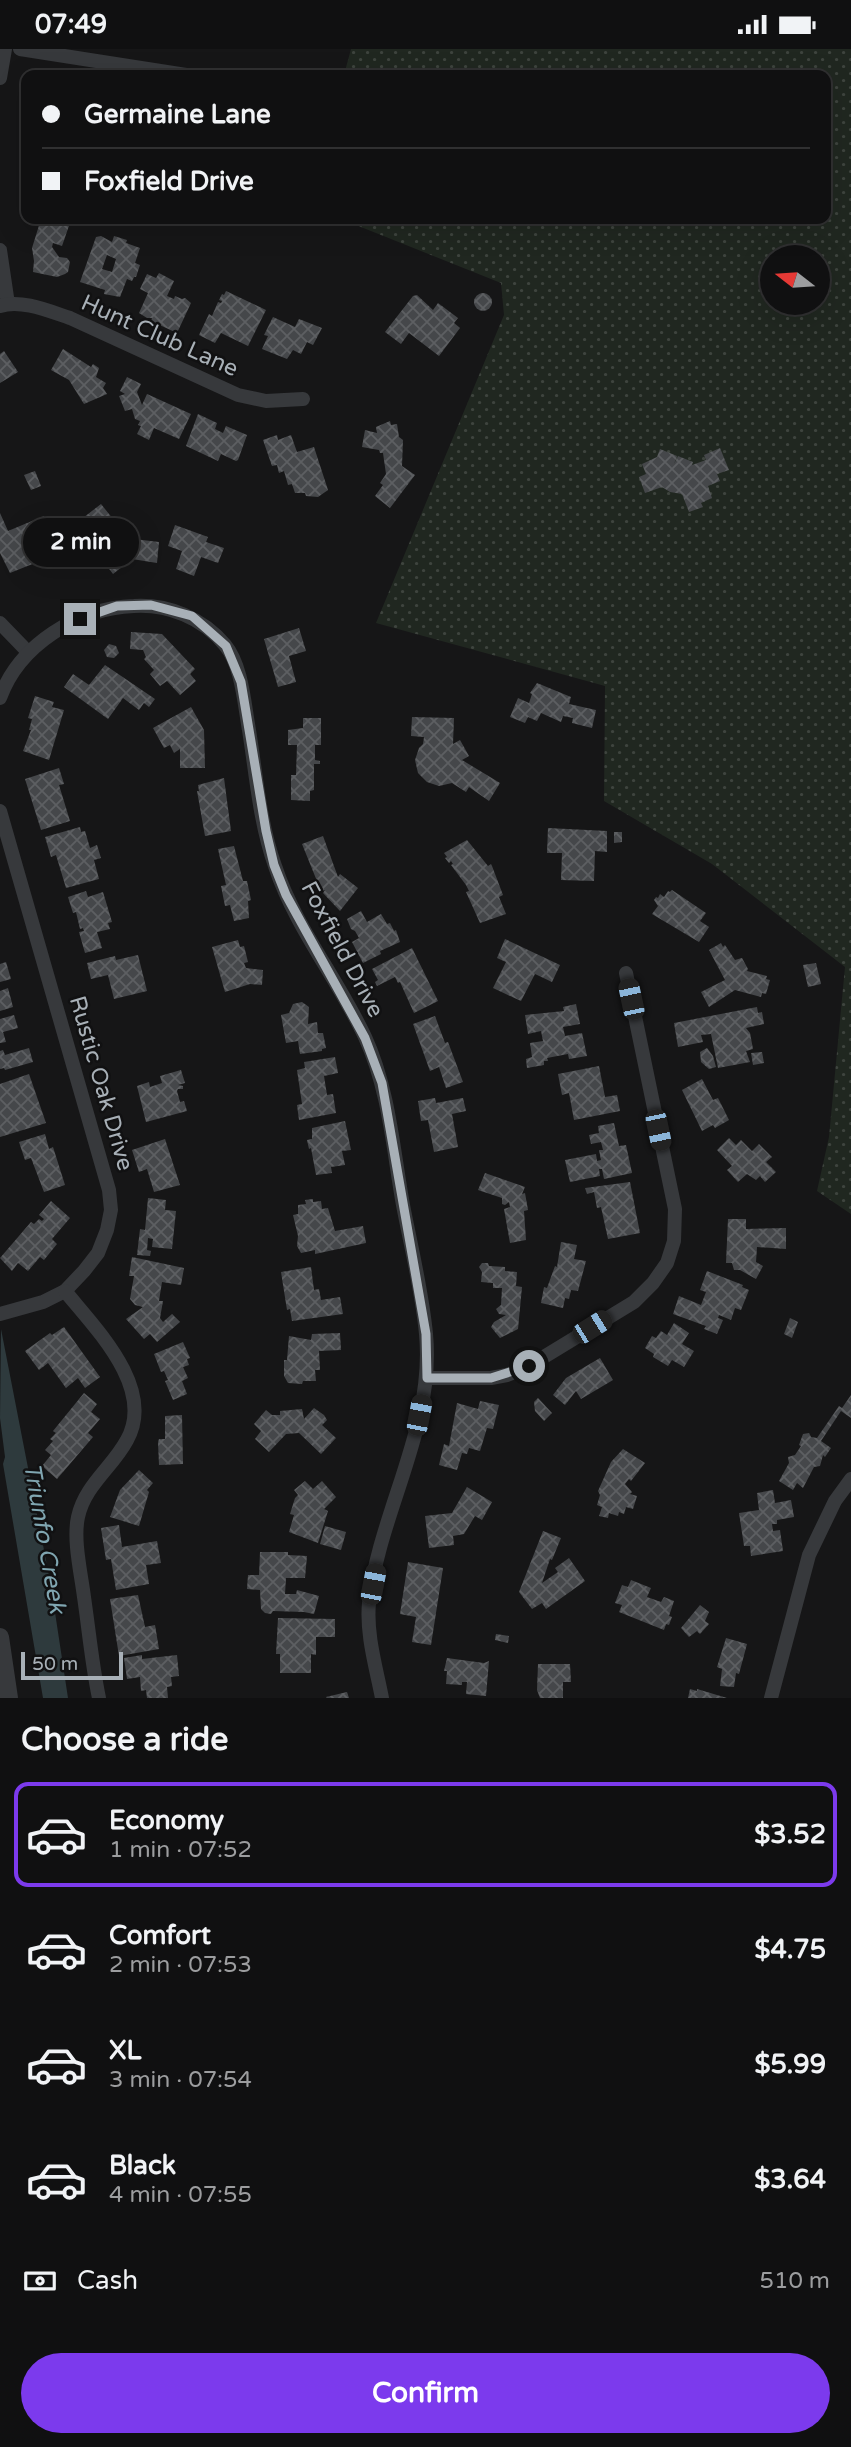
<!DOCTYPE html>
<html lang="en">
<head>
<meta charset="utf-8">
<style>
	:root { --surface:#101011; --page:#1e1e1f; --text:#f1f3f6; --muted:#9c9d9f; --line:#303031; --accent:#7c3aed }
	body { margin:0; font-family:"Varela Round",sans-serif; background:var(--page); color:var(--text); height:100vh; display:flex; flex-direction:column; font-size:26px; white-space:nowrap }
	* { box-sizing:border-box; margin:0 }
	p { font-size:23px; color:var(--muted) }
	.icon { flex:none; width:38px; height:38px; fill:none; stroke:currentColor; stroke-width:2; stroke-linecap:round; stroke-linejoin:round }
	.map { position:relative; height:1649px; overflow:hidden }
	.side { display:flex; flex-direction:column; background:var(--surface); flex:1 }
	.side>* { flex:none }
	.banner { position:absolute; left:21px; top:21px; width:810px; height:154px; border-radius:14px; box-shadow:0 7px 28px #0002,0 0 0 2px var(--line); display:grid; align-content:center; height:154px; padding:0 21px; background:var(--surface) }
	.needle { width:46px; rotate:287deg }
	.buttons { position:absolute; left:760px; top:196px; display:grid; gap:14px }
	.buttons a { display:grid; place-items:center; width:70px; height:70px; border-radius:50%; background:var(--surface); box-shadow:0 7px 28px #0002,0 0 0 2px var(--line); font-size:35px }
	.scale { position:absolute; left:21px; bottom:18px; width:102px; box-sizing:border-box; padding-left:7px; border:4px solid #a8b0b7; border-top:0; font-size:19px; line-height:24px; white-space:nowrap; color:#a8b0b7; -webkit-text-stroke:5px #111112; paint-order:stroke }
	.end { position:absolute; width:32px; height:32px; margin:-16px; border:9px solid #a8b0b7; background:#111; box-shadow:0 0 0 4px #111 }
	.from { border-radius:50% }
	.bubble { position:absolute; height:49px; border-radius:24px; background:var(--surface); box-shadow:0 7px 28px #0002,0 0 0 2px var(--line); font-size:23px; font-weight:700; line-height:49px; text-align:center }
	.car { position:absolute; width:21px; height:42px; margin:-21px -10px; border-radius:9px; box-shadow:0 0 5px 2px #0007; background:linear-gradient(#222 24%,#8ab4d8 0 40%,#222 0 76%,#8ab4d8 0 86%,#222 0) }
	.banner b { display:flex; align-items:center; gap:24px; height:66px; font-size:26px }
	.banner b+b { border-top:2px solid var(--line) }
	.banner i { width:18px; height:18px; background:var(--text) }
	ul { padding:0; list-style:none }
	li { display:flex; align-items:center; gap:21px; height:105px; margin:0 14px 10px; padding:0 7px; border:4px solid transparent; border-radius:14px }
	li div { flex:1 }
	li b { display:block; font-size:26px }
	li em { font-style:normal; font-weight:700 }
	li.current { border-color:var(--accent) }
	li>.icon { width:63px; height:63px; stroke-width:1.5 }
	h2 { padding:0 21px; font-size:32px; line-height:84px }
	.pay { display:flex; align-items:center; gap:18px; height:77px; padding:0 21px; font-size:26px }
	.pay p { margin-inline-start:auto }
	.primary-button { display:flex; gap:14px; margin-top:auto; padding:14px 21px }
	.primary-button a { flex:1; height:80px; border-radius:42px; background:var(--accent); color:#fff; font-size:28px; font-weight:700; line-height:80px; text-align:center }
	.status { display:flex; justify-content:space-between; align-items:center; height:49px; padding:0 35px; background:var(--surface); direction:ltr }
	.status svg { height:19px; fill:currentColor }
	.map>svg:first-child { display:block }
	.grass { fill:url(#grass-dots); fill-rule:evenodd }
	.water { fill:#2e3a3d }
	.building { fill:url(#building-cross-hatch); fill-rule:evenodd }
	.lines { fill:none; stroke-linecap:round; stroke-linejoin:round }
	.minor { stroke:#37393c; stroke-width:14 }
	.tertiary { stroke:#37393c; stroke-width:18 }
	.route { stroke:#a8b0b7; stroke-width:9 }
	.labels { text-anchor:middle; stroke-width:5; stroke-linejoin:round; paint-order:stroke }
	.street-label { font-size:23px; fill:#a8b0b7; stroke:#111112 }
	.water-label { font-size:24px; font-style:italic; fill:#80a6b1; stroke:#111112 }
</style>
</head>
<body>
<div class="status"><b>07:49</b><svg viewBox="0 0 49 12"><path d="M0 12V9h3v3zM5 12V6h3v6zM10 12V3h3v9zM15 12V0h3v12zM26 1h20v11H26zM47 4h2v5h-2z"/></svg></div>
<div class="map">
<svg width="851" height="1649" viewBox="0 0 851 1649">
	<defs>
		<pattern id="grass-dots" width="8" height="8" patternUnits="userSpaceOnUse" patternTransform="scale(1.75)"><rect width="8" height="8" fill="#202720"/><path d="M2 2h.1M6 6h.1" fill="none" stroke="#3e443e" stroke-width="1.8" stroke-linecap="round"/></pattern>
		<pattern id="building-cross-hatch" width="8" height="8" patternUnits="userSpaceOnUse" patternTransform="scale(1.75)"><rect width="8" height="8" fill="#45474a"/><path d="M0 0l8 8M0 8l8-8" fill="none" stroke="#5d5f62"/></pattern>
	</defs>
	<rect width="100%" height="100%" fill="#161617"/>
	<path class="grass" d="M351 0H851V1165L817 1142 829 1088 845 918 712 815 604 752 605 637 376 574 504 266 501 234 341 170H826V26H344ZM772 208H817V254H772Z"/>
	<polygon class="water" points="1,1280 51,1537 68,1649 43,1649 3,1415 5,1408 0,1369"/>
	<g class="building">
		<polygon points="25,81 26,82 26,114 19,112"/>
		<polygon points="41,170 71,171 62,197 53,194 52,198 59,208 67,209 70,213 68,223 65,225 57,228 33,223 34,212 32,199"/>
		<path d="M101 187 112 193 114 187 127 191 126 194 140 199 135 214 140 216 136 228H134L132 232 127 230 120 248 104 245 105 241 80 233 96 188ZM107 206 116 210 112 223 102 220Z"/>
		<polygon points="159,224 174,232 167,247 174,250 175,247 182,250 185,249 191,254 177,284 151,272 152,269 147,269 139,264 148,244 140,240 147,225 156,229"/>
		<polygon points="226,242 266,261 248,297 221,284 215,294 199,286 209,265 212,267 218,253 221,254 222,252 219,251 222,245 224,246"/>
		<circle cx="483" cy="253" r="9"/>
		<polygon points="417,246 433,261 438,254 458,269 454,274 460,279 439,307 409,284 401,295 385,283 413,247"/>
		<polygon points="273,268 295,278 299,270 322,279 313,296 307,293 301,305 293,301 287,310 262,300 268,287 264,286"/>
		<polygon points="63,300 91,318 93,315 99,319 96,328 106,334 103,339 107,345 84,355 69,331 51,321"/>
		<polygon points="4,302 18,323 0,334 0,305"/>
		<polygon points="127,328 141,335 137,343 142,356 147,345 191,365 179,390 154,379 149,391 137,385 141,377 138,376 140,372 135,370 132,360 125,362 119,347 125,345 120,342"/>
		<polygon points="198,365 217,374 215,380 223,384 226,377 247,386 238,411 236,412 221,405 218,412 186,397"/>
		<polygon points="390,372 391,376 397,375 399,388 403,391 402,417 415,426 390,459 375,447 383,436 380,434 386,425 383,404 380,404 379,401 362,398 365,381 377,384 376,378"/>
		<polygon points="277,386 278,391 291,386 297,403 314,398 328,441 318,448 306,447 305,444 295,444 292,435 288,436 284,422 279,424 277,416 272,417 263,391"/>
		<polygon points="720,399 729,421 717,425 720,432 708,437 712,449 701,454 703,458 689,463 682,445 670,443 662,438 645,444 639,428 646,425 642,415 657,408 660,400 677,407 674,415 678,407 693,413 692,416 706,411 704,406"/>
		<polygon points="35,422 41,437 31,441 24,426"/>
		<polygon points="101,455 117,475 119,473 125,481 122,483 133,498 134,490 159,493 157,514 132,510 113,525 90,495 91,494 88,490 91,488 79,472"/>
		<polygon points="0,464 8,482 44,467 60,504 10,524 0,504"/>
		<polygon points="175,476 208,488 206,493 224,499 218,514 201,508 194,527 176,520 182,502 168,497"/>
		<polygon points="299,579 306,602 289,607 296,633 278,638 264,590"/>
		<polygon points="131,583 162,585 195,620 190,625 196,632 180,646 167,632 160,637 150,625 154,621 144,610 146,608 143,601 130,600"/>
		<polygon points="109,595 116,597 119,604 114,609 107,608 104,601"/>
		<polygon points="105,616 155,650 149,658 144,654 139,661 123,649 108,670 64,638 73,625 89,636"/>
		<polygon points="537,634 571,648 569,655 596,661 592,679 572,674 573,669 563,667 561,673 541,664 537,672 528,668 525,674 510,668 518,649 529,654 532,645 530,644"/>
		<polygon points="35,647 54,653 52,658 64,661 49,711 23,702 31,681 29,681 32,670 28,669"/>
		<polygon points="191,658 204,681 205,719 180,719 180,700 174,704 170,696 164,699 153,679"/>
		<polygon points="412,668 454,669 453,695 460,691 469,707 462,711 500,734 489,752 469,738 466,743 452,734 439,737 427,733 418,724 415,711 419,699 423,695 424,688 411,687"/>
		<polygon points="303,669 321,669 321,696 315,696 315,711 320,712 320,715 314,715 314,741 310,742 310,752 291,751 291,726 296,726 297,696 288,696 288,681 303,679"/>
		<polygon points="59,719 64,735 59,736 70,772 41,781 25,730"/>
		<polygon points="224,729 231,782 205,787 197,742 199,742 198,736"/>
		<polygon points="80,778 81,783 85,782 90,799 97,796 101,809 94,811 99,830 66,839 56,806 51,808 45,788"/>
		<polygon points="548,779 607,782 607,803 595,802 594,832 561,831 562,804 547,804"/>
		<polygon points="614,783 622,783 622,793 614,794"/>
		<polygon points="323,787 338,828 340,825 358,839 340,862 323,844 325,841 321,842 302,795"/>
		<polygon points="467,791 488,817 491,815 492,817 503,846 499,848 506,865 480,874 466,843 469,842 466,836 451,816 453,815 451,812 449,814 445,809 447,808 444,804"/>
		<polygon points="234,797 243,832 247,832 251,851 248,852 249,869 234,872 230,856 225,857 221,837 226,836 218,800"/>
		<polygon points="672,841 706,864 700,872 709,878 699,893 652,865 658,857 654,851 656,848 658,849 660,845 664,848 668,842 670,843"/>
		<polygon points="86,842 88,848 103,843 112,873 108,874 110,880 97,883 102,899 85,904 79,883 84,882 83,879 80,880 76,863 73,864 68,848"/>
		<polygon points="361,862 367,873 381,865 387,875 390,874 394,882 396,881 400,893 380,902 381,905 363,914 352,893 359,889 355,882 351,880 347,870"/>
		<polygon points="505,890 560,916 552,933 535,925 521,952 493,939 506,913 497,909"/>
		<polygon points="238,891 240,898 244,897 248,913 244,914 246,919 263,921 262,936 250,935 225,943 212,898"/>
		<polygon points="721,894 723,898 725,896 735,911 742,909 748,920 747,922 767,927 766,930 770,931 766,945 762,944 761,948 735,941 709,958 701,943 725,931 709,901"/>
		<polygon points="412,899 438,952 414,964 400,933 398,934 395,928 377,937 375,933 378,931 372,920"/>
		<polygon points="138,906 147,942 114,950 108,926 91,930 87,914 115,907 116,911"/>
		<polygon points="6,913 11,930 0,933 0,915"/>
		<polygon points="816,914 821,935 808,938 803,916"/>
		<polygon points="8,939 13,958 0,962 0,942"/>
		<polygon points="302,953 309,958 308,975 317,973 318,984 323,984 326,999 322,1000 322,1002 300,1005 298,992 286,994 281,966 289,964 293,955"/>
		<polygon points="576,955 580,975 563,978 565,987 582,984 587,1007 569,1010 568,1005 547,1009 548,1012 544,1012 544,1016 527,1019 526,1010 532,1008 530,994 543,992 541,982 528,985 525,966 564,962 563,958"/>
		<polygon points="757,958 758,964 762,963 764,975 746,979 750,984 753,1000 746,1002 750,1013 718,1019 711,985 701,986 703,993 678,998 674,974"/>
		<polygon points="14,966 18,979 3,983 6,993 0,994 0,970"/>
		<polygon points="435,967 445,994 448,993 463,1033 446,1039 439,1018 430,1022 413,975"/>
		<polygon points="29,999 33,1013 5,1021 4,1019 0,1020 0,1002 3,1001 5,1006"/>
		<polygon points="707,999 713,1007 716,1018 709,1020 701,1013 700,1003"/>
		<polygon points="762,1003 764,1014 753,1016 751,1004"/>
		<polygon points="335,1008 338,1024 324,1027 327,1046 333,1045 336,1064 299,1071 297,1056 302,1055 297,1021 305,1019 304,1013"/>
		<polygon points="599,1017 605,1048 617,1046 620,1062 574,1071 569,1044 562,1046 558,1025"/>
		<polygon points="181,1021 185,1034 178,1036 183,1037 183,1040 178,1040 177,1042 180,1053 184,1052 187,1062 146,1073 137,1037 149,1033 150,1038 162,1034 160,1027"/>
		<polygon points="29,1025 46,1074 0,1088 0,1035"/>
		<polygon points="702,1030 713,1051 718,1049 729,1071 715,1079 713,1076 702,1082 682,1041"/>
		<polygon points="435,1049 436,1054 463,1049 466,1062 452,1065 458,1098 434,1103 428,1071 421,1072 418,1052"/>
		<polygon points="345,1072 351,1101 342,1102 345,1116 331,1118 332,1124 316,1126 311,1099 309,1100 307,1091 312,1090 312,1079"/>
		<polygon points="614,1074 619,1097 626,1096 632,1124 604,1130 602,1120 599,1120 600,1127 570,1133 565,1111 596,1105 597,1112 601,1111 599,1101 603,1101 601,1093 591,1095 589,1086 599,1084 598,1077"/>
		<polygon points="45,1085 49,1100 53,1098 65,1136 44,1143 31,1109 25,1111 19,1093"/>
		<polygon points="729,1089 736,1096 741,1091 752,1102 759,1095 772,1108 766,1113 776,1123 765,1133 760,1127 756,1131 747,1125 738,1133 727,1121 732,1117 717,1101"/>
		<polygon points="165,1090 180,1136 154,1143 147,1120 139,1123 132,1101"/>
		<polygon points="485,1124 525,1138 522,1145 525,1144 528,1161 524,1162 526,1191 510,1194 504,1160 510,1158 509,1153 505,1156 502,1155 502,1149 478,1141"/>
		<polygon points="630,1133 640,1184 608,1190 601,1158 597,1159 594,1143 587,1145 585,1139"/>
		<polygon points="148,1149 166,1151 165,1161 176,1162 172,1200 152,1198 153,1190 148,1189 147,1201 151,1202 150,1207 137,1206 140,1180 145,1181"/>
		<polygon points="313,1150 313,1153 321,1152 322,1160 328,1159 335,1182 363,1177 366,1194 315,1205 315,1201 301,1204 297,1197 298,1187 293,1166 298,1165 298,1156 306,1155 305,1151"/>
		<polygon points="51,1152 70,1169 52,1190 57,1195 44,1211 40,1208 28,1222 18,1214 12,1222 0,1209 31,1173 34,1175 39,1170 42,1172 44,1170 39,1166"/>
		<polygon points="728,1170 746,1170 746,1180 786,1179 786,1200 757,1198 756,1213 763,1217 756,1230 740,1221 734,1221 732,1214 726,1214"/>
		<polygon points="561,1193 577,1196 574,1210 586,1212 578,1242 571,1241 569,1250 565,1249 563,1259 541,1254 544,1238 547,1239 555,1217 557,1218"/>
		<polygon points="132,1208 184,1219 181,1236 162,1233 159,1252 163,1252 160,1269 163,1273 172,1265 180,1273 157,1293 150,1285 144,1290 126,1270 143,1258 135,1256 130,1250 134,1227 129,1227"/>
		<polygon points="482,1214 488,1214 489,1217 505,1218 505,1222 517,1223 516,1237 522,1238 518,1280 500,1289 491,1278 494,1273 506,1266 499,1265 496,1260 501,1256 502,1239 493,1239 493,1234 481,1233 482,1223 479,1218"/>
		<polygon points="311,1218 314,1241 319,1240 321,1251 340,1248 343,1265 292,1272 290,1260 287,1261 281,1223"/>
		<polygon points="707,1222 743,1236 742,1238 749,1241 741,1261 735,1259 731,1271 719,1266 718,1269 723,1271 717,1285 704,1280 706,1277 673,1265 679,1247 701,1256 706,1243 700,1241"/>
		<polygon points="790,1269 798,1273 792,1289 784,1285"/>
		<polygon points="674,1274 689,1284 682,1295 694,1302 684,1318 672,1311 668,1317 653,1308 654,1305 645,1299 652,1287 656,1289 661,1282 667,1286"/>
		<polygon points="64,1278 100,1328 85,1339 78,1329 66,1339 48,1314 39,1321 25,1302 50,1284 52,1286"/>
		<polygon points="340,1284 341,1301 319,1302 320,1321 315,1321 316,1332 303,1332 302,1335 288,1334 284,1327 284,1311 287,1311 289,1287 311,1291 312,1285"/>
		<polygon points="183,1293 190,1309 187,1310 189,1316 183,1318 188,1329 182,1332 187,1345 173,1351 165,1332 168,1331 164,1322 161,1323 154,1305"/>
		<polygon points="600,1309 613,1331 581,1350 576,1342 565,1356 553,1346 566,1329"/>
		<polygon points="84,1344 97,1355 91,1363 100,1370 88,1384 93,1388 57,1430 42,1417 51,1406 45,1401 53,1392 50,1390 56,1384 53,1382"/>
		<polygon points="851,1346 851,1369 841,1362 821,1392 831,1399 825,1408 823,1406 820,1417 814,1418 803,1439 797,1434 793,1441 779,1432 789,1414 788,1408 795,1406 801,1397 799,1396 803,1385 809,1384 811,1388 817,1389 839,1357 842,1359"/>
		<polygon points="538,1349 552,1364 544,1372 535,1362 534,1353"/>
		<polygon points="480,1352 499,1356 493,1380 487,1379 480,1402 469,1399 467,1405 462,1404 457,1421 439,1416 444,1395 449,1397 457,1354 478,1360"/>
		<polygon points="314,1359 324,1366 327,1371 322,1376 336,1389 321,1405 299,1384 286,1385 269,1403 255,1390 261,1382 254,1375 266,1361 272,1366 280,1366 280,1362 302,1360 304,1370"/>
		<polygon points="182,1366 183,1415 159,1416 158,1393 159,1390 165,1390 165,1367"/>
		<polygon points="623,1400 645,1414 631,1432 629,1430 625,1435 632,1443 630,1445 637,1447 633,1460 626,1458 624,1465 619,1463 618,1467 609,1464 608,1469 599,1467 602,1458 597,1456 600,1446 598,1442 611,1413"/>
		<polygon points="139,1421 153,1434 147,1441 149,1443 139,1477 110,1468 120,1441"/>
		<polygon points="305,1432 313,1440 322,1432 336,1448 324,1460 328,1462 318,1494 289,1483 294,1466 290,1465 295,1449 298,1446 294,1441"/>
		<polygon points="467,1438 492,1453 482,1471 475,1467 464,1485 453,1487 454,1496 429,1499 425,1467 452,1464"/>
		<polygon points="773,1441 775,1454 791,1451 794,1468 777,1471 777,1475 772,1475 773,1482 780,1481 783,1502 751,1507 750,1497 744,1497 739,1464 759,1461 757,1444"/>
		<polygon points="119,1476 122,1498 157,1492 161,1514 146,1516 149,1535 116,1541 111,1510 106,1511 101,1479"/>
		<polygon points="325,1477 346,1483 341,1501 320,1495"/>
		<polygon points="543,1482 561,1489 552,1511 550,1510 542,1534 558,1523 555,1519 569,1509 585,1532 546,1560 542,1554 532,1560 519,1543"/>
		<polygon points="260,1503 288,1503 288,1506 307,1507 305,1529 286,1529 285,1545 296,1545 297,1541 319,1547 314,1565 304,1563 273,1562 271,1565 265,1564 261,1560 260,1541 247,1540 248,1526 259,1526"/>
		<polygon points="408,1513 443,1519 431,1596 412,1593 416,1568 400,1565"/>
		<polygon points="631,1531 651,1539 647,1548 661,1553 664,1548 674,1552 669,1567 672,1568 669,1576 666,1575 664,1581 619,1563 622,1556 615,1554 622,1536 628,1538"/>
		<polygon points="138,1546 145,1578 155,1576 159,1600 119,1607 110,1550"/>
		<polygon points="700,1556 709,1563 705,1572 709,1575 700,1585 697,1582 689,1588 681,1579"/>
		<polygon points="278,1569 335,1570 335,1588 316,1588 316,1606 311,1605 311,1624 280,1624 280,1605 276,1605"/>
		<polygon points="496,1585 509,1587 508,1594 495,1591"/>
		<polygon points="726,1589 747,1595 739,1625 736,1624 734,1638 720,1637 722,1620 717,1618"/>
		<polygon points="142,1606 142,1610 177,1606 179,1627 171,1628 172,1637 167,1638 168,1649 147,1649 146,1641 141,1642 140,1628 127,1630 124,1609"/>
		<polygon points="447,1609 484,1614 489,1612 486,1647 466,1645 467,1633 462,1633 462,1636 446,1635 447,1622 444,1622"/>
		<polygon points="538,1615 570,1615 571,1633 563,1633 563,1649 540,1649 537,1641"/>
		<polygon points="690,1640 697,1642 697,1640 727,1649 688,1649"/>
		<polygon points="347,1643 349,1649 327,1649 326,1648"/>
	</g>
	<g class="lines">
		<g class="minor">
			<polyline points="20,0 186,26"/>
			<polyline points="0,29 5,0"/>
			<polyline points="0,201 8,255"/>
			<path d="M0 257C21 250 49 262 70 269L238 346 266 352 303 350"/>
			<polyline points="0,574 28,603"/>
			<path d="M0 649C19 596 78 559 134 557 168 555 203 569 225 596 241 615 244 651 248 675 256 722 259 772 275 817 295 878 338 930 365 988 389 1040 393 1100 403 1156 411 1198 422 1242 426 1285 435 1379 379 1463 369 1554 366 1585 376 1618 382 1649"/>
			<polyline points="0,762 109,1141 111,1161 107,1181 98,1204 84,1222 65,1242 43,1253 0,1265"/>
			<path d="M65 1242C95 1279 156 1339 127 1391 112 1419 85 1436 78 1468 73 1491 81 1524 84 1548 89 1582 92 1616 99 1649"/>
			<polyline points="427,1329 491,1329 507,1326 529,1317 634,1253 653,1234 667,1214 674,1192 675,1160 626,924"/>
			<polyline points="771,1649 809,1506 835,1452 851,1430"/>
		</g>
		<polyline class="tertiary" points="0,1588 9,1649"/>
	</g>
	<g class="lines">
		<polyline class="route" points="80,570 117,557 151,556 192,567 226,597 241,633 266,782 274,816 286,846 365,989 382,1034 426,1285 427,1329 491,1329 529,1317"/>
	</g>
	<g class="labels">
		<g class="street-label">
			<text transform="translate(160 286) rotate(24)" y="8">Hunt Club Lane</text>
			<text transform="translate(343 900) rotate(62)" y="8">Foxfield Drive</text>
			<text transform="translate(102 1034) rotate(74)" y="8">Rustic Oak Drive</text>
		</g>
		<g class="water-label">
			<text transform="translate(45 1489) rotate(80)" y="8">Triunfo Creek</text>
		</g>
	</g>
</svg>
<div class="buttons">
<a><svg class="needle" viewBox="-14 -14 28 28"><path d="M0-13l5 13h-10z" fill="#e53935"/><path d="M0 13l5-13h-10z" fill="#9c9d9f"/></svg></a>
</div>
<div class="scale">50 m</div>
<i class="end from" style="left:529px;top:1317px"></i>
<i class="end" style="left:80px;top:570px"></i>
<div class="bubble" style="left:23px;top:469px;width:116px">2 min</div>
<i class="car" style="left:631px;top:950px;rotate:348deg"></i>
<i class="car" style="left:658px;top:1081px;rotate:168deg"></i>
<i class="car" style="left:592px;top:1278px;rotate:58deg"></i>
<i class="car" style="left:419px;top:1366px;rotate:11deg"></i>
<i class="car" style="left:373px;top:1535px;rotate:11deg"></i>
<div class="banner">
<b><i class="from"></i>Germaine Lane</b>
<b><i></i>Foxfield Drive</b>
</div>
</div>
<section class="side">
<h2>Choose a ride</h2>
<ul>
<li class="current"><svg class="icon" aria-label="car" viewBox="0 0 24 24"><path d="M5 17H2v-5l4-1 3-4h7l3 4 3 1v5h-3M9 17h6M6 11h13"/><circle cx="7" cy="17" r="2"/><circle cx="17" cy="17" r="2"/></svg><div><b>Economy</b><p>1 min · 07:52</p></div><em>$3.52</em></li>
<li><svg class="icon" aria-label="car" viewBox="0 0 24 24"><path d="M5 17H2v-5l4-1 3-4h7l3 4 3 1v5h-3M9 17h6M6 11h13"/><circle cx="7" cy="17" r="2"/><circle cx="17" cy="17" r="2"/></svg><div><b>Comfort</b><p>2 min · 07:53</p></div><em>$4.75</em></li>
<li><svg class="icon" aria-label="car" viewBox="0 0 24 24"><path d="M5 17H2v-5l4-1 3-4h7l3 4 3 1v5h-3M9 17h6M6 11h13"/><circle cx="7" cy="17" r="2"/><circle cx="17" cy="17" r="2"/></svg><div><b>XL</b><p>3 min · 07:54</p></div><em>$5.99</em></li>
<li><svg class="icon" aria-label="car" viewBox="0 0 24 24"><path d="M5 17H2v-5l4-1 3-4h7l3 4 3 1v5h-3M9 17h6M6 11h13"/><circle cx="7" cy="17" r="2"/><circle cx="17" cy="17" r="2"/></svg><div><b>Black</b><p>4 min · 07:55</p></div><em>$3.64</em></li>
</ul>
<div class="pay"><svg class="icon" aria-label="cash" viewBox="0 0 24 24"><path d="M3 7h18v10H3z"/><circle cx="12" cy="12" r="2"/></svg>Cash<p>510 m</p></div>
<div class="primary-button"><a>Confirm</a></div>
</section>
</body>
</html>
